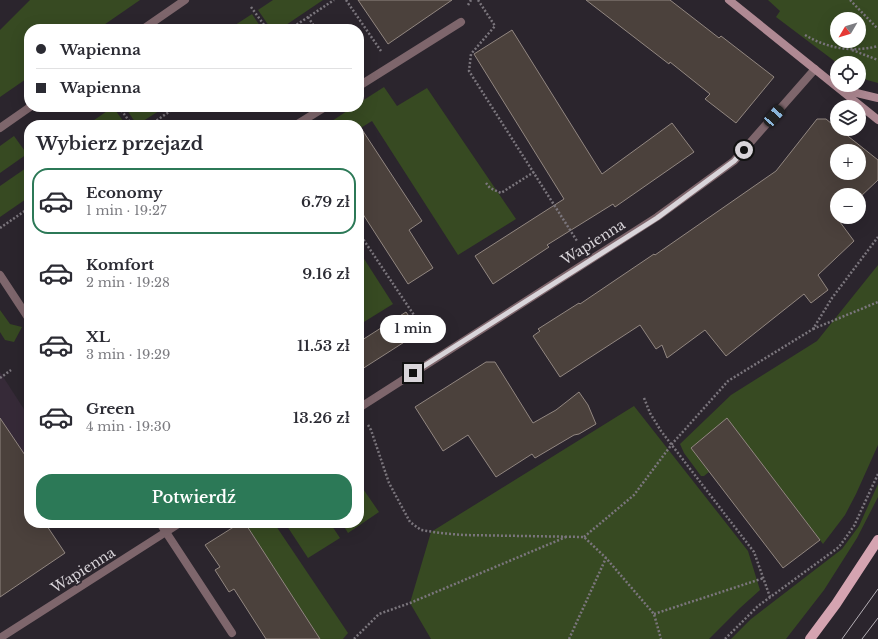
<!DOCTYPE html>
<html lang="pl">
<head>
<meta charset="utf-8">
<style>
	:root { --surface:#fff; --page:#f7f7f7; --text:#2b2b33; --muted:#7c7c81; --line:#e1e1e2; --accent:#2c7957 }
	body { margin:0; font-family:"Libre Baskerville",serif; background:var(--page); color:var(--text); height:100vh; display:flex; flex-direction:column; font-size:15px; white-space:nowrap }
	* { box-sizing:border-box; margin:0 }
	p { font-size:13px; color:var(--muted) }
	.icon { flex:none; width:22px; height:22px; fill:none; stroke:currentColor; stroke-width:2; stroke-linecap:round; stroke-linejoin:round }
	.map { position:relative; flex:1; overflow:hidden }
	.panel { position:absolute; left:24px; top:120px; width:340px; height:408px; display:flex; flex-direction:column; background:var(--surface); border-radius:16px; box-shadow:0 4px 16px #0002 }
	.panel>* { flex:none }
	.hud { position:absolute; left:24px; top:24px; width:340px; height:88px; border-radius:16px; box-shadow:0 4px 16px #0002; display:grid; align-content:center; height:88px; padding:0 12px; background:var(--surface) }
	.needle { width:26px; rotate:232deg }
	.fabs { position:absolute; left:830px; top:12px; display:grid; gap:8px }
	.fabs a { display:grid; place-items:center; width:36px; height:36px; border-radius:50%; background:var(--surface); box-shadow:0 4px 16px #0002; font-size:20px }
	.end { position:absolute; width:18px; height:18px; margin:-9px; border:5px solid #d9d5da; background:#111; box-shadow:0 0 0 2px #111 }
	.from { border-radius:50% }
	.bubble { position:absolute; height:28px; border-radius:14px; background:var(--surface); box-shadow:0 4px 16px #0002; font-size:13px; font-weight:600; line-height:28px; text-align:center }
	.car { position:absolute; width:12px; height:24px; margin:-12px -6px; border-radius:5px; box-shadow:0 0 3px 1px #0007; background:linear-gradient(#222 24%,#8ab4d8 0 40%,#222 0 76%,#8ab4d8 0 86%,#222 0) }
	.hud b { display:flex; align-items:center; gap:14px; height:38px; font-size:15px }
	.hud b+b { border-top:1px solid var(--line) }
	.hud i { width:10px; height:10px; background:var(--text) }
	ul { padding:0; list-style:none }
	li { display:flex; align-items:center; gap:12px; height:66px; margin:0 8px 6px; padding:0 4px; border:2px solid transparent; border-radius:16px }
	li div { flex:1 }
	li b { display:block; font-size:15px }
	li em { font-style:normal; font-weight:600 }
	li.selected { border-color:var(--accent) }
	li>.icon { width:36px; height:36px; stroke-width:1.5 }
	h2 { padding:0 12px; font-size:18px; line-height:48px }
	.primary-button { display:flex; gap:8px; margin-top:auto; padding:8px 12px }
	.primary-button a { flex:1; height:46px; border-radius:16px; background:var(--accent); color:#fff; font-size:16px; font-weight:600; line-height:46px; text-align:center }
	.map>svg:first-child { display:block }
	.education { fill:#362a38 }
	.green { fill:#374a22; fill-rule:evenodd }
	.building { fill:#4b413c; stroke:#928781; fill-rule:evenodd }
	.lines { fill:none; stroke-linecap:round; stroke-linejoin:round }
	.path { stroke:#7b767d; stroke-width:2.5; stroke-dasharray:2 2; stroke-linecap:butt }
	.lane { stroke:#7e666c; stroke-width:8 }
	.street { stroke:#7e666c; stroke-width:8 }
	.secondary { stroke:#af8993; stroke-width:8 }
	.primary { stroke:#d5a4b1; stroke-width:10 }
	.tram { stroke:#b5b0b6; stroke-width:1 }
	.route { stroke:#d9d5da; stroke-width:5 }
	.labels { text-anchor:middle; stroke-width:3.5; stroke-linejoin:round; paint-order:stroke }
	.street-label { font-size:14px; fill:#d9d5da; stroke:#2b252d }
</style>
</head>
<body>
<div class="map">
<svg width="878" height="639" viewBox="0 0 878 639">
	<rect width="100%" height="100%" fill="#2b252d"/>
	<polygon class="education" points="0,372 29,417 29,523 55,523 48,528 65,553 0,597"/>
	<g class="green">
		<polygon points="30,0 140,0 98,29 29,29 29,77 0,97 0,30"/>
		<polygon points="273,0 323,0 280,29 271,29 258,10"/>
		<path d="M768 0H878V83L867 80 859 77V63H837L776 17 780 11ZM837 19H859V41H837Z"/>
		<polygon points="252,14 262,29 229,29"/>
		<polygon points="384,87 397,106 427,88 516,219 458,255 372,121 359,129 359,125 326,125 353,107 359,107 359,103"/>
		<polygon points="113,107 126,125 87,125"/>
		<polygon points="125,107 165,107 137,125"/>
		<polygon points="14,136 27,154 0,173 0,146"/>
		<polygon points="29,166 29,197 0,217 0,186"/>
		<polygon points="359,251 393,304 359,325"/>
		<polygon points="878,265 878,445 856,494 845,515 823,544 727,419 691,448 709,472 704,476 701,476 684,453 680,444 731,395 817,341"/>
		<polygon points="0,310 10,324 22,327 14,342 5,340 0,332"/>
		<polygon points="634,406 748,551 760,590 740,608 709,639 431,639 410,603 431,532"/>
		<polygon points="359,483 379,512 348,533 342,523 359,523"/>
		<polygon points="878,484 878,497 857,538 824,590 786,639 731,639 751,619 842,549 859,526"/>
		<polygon points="245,523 274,523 348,633 343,639 320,639"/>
		<polygon points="285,523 330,523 340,538 308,558"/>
	</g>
	<g class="building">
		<polygon points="358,0 452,0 388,44"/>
		<polygon points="586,0 670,0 719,38 721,36 774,77 736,123 705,99 710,94 670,62 669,64"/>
		<polygon points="512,30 602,174 672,123 694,152 615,207 613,204 547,245 549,247 493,284 475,256 564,199 474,54"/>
		<path d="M817 119H826L837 128V129H839L878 160V180L859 198V195H837V217H839L837 218 854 241 818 275 828 290 811 303 804 294 726 356 705 330 667 358 662 345 656 349 640 325 560 377 533 336 540 331 538 329 579 303 580 304 654 254 655 255 776 171ZM837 151H859V173H837Z"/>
		<polygon points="359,125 422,221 409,230 433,268 408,284 359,208"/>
		<polygon points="406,312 420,332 359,371 359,342"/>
		<polygon points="486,362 495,362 533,423 556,410 579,392 588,405 596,424 579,434 574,435 535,458 532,454 496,477 468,435 443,451 415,407"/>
		<polygon points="0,418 29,461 29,523 45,523 65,553 0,597"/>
		<polygon points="727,418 820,540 783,568 691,448"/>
		<polygon points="240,523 245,523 320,639 266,639 234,589 229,592 215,570 220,567 205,545"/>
	</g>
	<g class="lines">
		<g class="path">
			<polyline points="346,0 381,51"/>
			<polyline points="478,0 495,26 471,54 469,71 577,241"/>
			<polyline points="850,0 878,29"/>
			<polyline points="468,5 471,0"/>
			<polyline points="251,7 267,29"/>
			<polyline points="308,17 316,29"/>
			<polyline points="290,29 334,0"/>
			<path d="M805 35C827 48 852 53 878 46"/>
			<polyline points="852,50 878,60"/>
			<polyline points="119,107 132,125"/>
			<polyline points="150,125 176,107"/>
			<polyline points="486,183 490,188 501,193 534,172"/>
			<polyline points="0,228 29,208"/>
			<polyline points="359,233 430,339"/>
			<polyline points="813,329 878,302"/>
			<polyline points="0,378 11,370"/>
			<polyline points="644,398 650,413 661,431 754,552 770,597"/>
			<polyline points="368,425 371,430 389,483 410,522 421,530 440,533 463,535 584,537 606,558 654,614 661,639"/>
			<polyline points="584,537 634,495 672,444 728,381 813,329 832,298 878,237"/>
			<polyline points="654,614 764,578"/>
			<polyline points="354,639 379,614 410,603 566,537"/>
			<polyline points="569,639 606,558"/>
			<polyline points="725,639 758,606 839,547 854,526 878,474"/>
		</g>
		<g class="lane">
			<polyline points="359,86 461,22"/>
			<polyline points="296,125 325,107"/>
			<polyline points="0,275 29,319"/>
			<polyline points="160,523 232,633"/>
		</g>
		<g class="street">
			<polyline points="143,29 185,0"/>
			<polyline points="0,128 30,107"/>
			<polyline points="359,408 657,217 734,161 815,69"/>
			<polyline points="0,638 180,523"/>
		</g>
		<g class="secondary">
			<polyline points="729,0 878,120"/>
			<polyline points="844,90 878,98"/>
		</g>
		<polyline class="primary" points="810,639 836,604 878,540"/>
		<g class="tram">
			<polyline points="842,639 878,589"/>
			<polyline points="862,639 878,618"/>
		</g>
	</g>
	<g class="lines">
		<polyline class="route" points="413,373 657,218 734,161 744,150"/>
	</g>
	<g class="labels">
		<g class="street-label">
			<text transform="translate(593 242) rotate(-32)" y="5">Wapienna</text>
			<text transform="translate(83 570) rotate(-32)" y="5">Wapienna</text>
		</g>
	</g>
</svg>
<div class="fabs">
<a><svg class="needle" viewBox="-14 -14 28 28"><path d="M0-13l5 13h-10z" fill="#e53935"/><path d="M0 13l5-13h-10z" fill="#7c7c81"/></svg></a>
<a><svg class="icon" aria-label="locate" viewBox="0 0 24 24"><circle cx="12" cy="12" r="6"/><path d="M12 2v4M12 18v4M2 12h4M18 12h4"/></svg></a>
<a><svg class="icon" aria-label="layers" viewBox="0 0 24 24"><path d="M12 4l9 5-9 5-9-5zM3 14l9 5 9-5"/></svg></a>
<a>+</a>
<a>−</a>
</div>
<i class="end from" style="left:744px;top:150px"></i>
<i class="end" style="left:413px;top:373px"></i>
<div class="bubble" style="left:380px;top:315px;width:66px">1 min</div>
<i class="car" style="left:774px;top:116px;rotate:41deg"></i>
<div class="hud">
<b><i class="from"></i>Wapienna</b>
<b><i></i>Wapienna</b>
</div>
<section class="panel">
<h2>Wybierz przejazd</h2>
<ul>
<li class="selected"><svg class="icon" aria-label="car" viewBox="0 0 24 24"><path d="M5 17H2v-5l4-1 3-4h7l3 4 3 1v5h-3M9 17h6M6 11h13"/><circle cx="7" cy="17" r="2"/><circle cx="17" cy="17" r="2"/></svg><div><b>Economy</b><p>1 min · 19:27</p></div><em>6.79 zł</em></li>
<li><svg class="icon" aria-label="car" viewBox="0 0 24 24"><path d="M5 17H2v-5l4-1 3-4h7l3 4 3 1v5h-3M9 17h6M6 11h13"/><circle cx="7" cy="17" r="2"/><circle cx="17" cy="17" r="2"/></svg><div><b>Komfort</b><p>2 min · 19:28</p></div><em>9.16 zł</em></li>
<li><svg class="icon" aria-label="car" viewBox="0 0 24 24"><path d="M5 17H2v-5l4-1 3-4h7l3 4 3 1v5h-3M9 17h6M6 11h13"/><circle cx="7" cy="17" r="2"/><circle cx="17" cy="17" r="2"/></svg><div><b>XL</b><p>3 min · 19:29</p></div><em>11.53 zł</em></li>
<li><svg class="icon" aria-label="car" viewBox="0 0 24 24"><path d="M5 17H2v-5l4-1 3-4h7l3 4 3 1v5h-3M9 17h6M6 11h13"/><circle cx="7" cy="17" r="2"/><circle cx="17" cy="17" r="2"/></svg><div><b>Green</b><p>4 min · 19:30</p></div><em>13.26 zł</em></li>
</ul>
<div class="primary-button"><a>Potwierdź</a></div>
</section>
</div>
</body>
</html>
